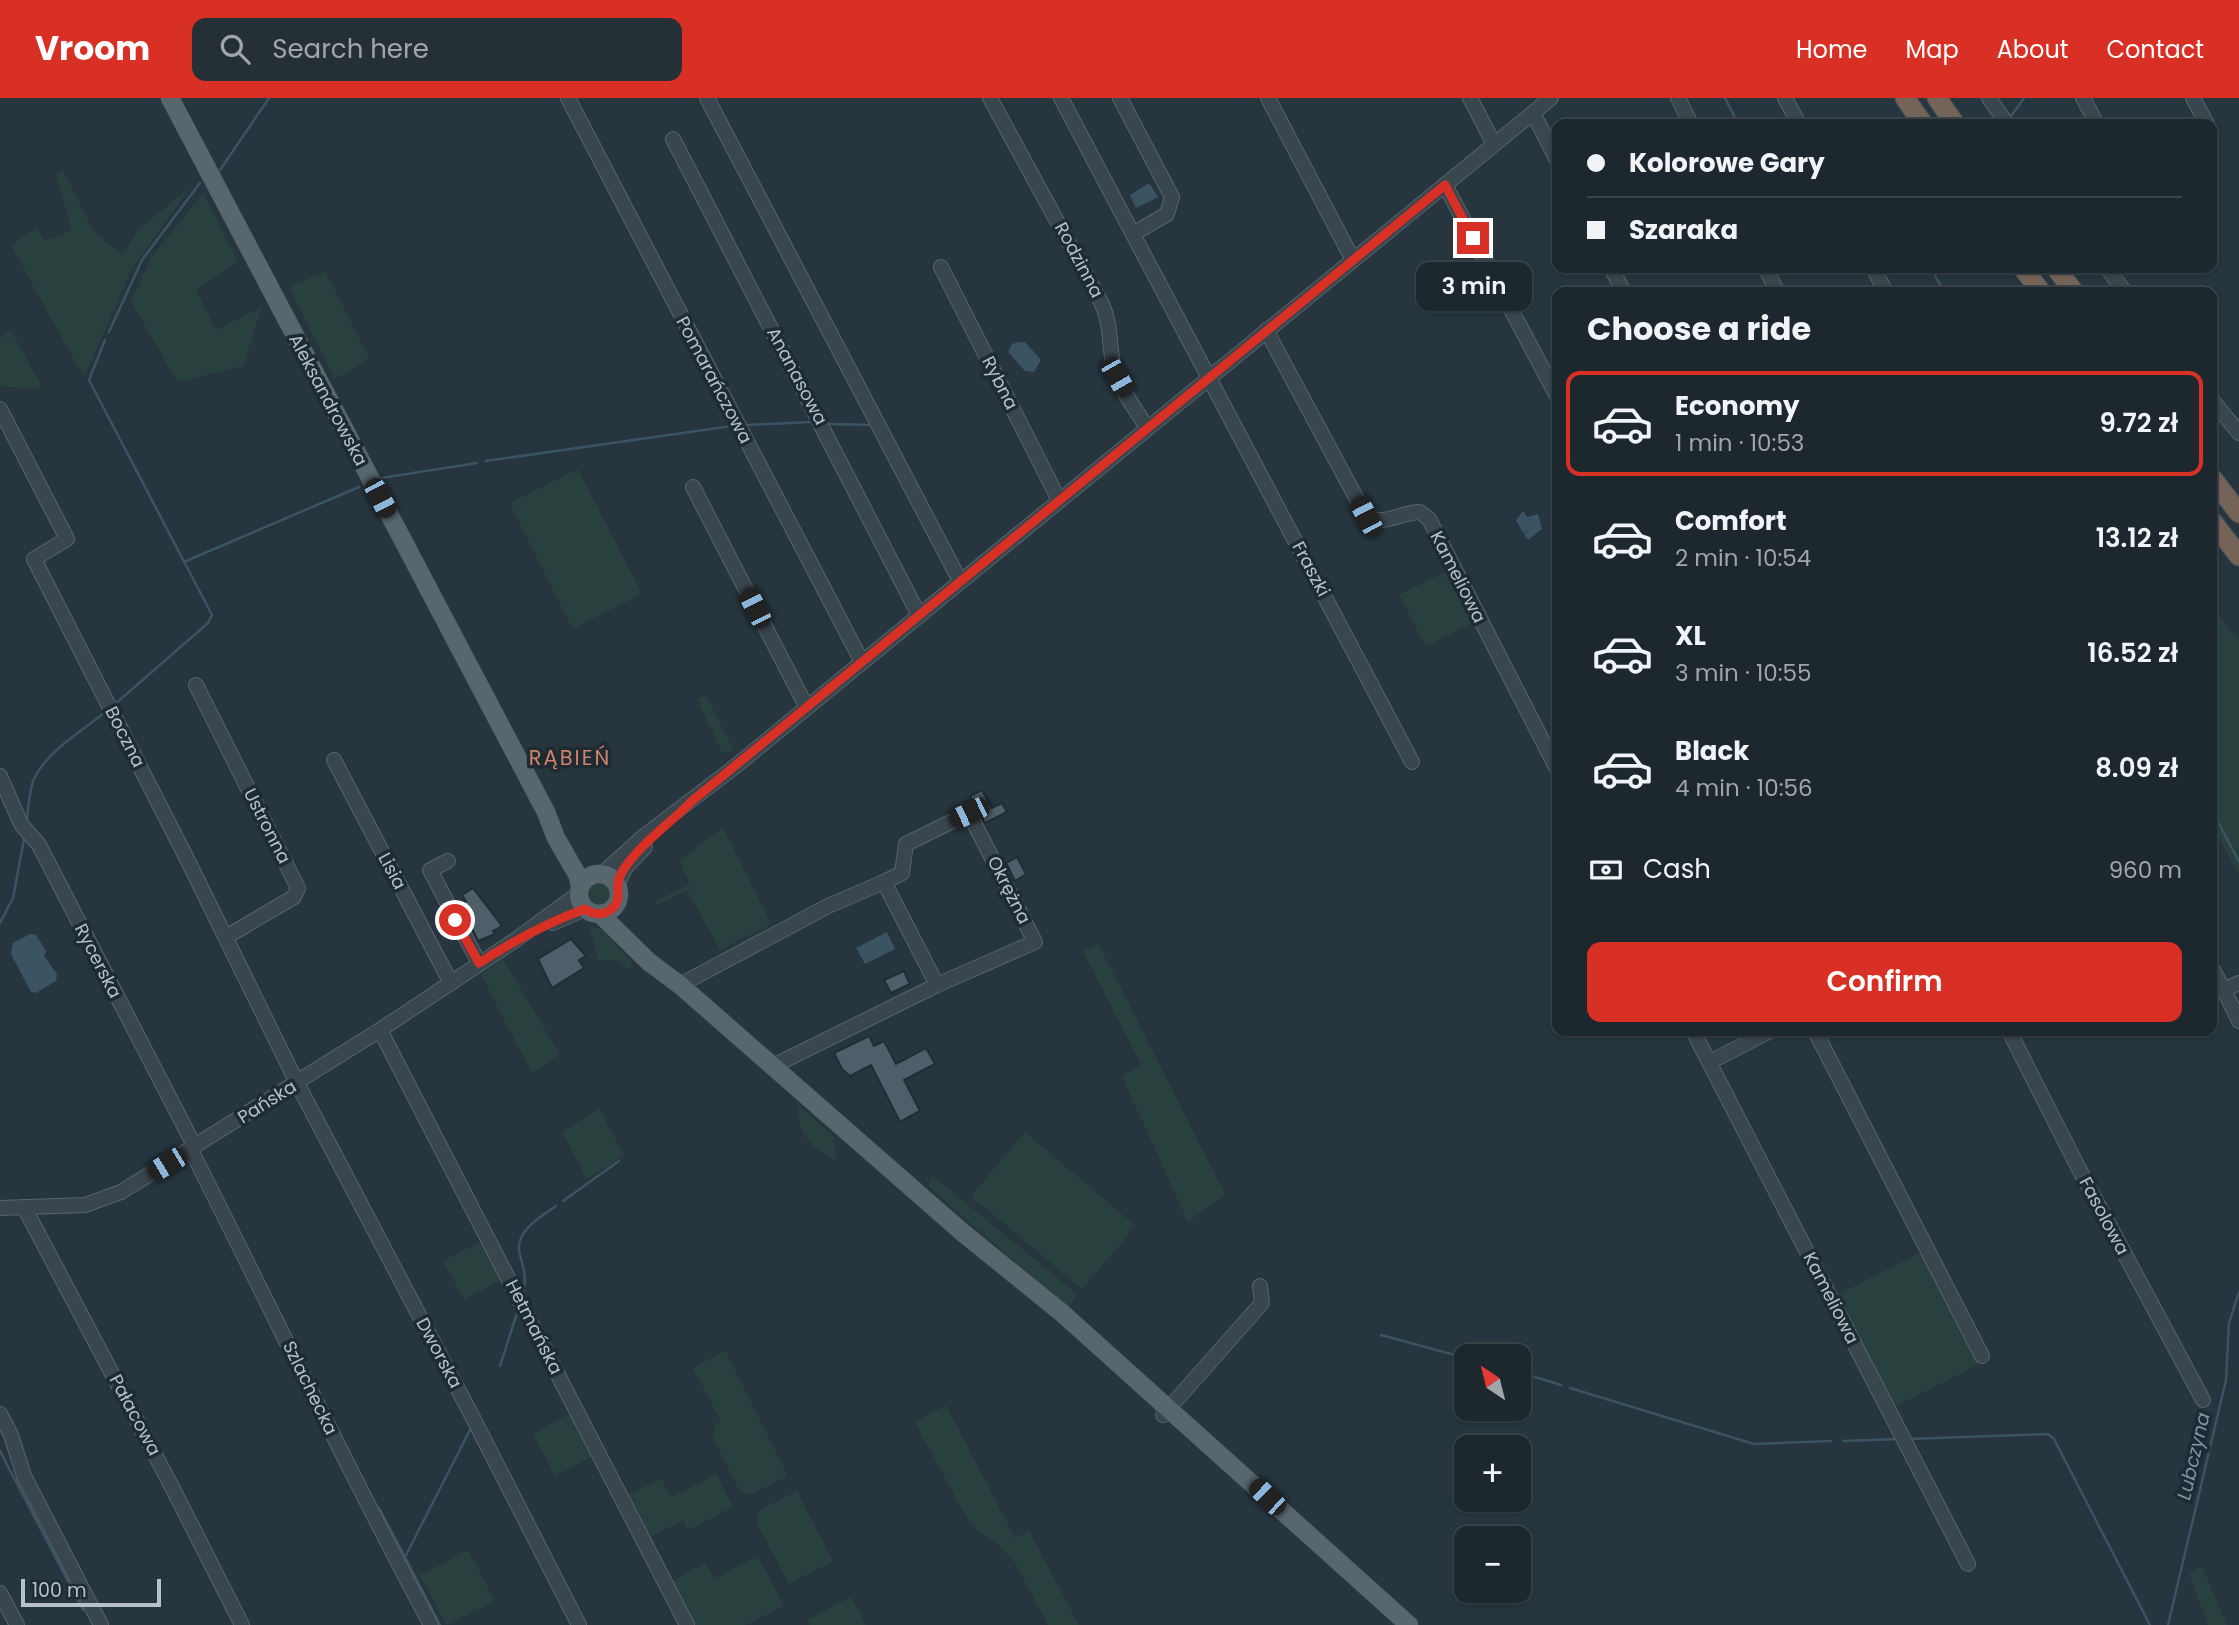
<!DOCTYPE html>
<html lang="en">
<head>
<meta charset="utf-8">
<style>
	:root { --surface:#1c282e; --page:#253036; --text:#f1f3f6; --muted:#a0a6aa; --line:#3a444a; --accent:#d93025 }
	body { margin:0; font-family:Poppins,sans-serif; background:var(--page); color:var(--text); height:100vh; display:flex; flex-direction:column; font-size:26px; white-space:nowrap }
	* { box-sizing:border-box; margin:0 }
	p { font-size:23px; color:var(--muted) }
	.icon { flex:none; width:38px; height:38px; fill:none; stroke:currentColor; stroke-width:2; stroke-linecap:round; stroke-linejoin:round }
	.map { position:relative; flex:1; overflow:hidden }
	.sheet { position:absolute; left:1552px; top:189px; width:665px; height:749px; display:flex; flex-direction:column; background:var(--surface); border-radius:14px; box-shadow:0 2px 5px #0004,0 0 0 2px var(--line) }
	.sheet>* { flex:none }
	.guide { position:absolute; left:1552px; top:21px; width:665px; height:154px; border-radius:14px; box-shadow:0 2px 5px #0004,0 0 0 2px var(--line); display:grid; align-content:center; height:154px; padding:0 35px; background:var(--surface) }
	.needle { width:46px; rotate:325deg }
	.tools { position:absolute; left:1454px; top:1246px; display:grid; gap:14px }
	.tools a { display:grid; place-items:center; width:77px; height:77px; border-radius:14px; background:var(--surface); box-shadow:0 2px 5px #0004,0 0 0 2px var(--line); font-size:35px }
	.scale { position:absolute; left:21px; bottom:18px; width:140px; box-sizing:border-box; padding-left:7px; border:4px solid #b6c1c9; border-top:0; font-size:19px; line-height:24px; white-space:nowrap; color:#b6c1c9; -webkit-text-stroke:5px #1f2b33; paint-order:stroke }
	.end { position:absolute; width:32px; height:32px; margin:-16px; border:9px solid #d93025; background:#fff; box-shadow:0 0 0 4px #fff }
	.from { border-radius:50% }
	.bubble { position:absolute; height:49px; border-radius:14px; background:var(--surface); box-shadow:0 2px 5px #0004,0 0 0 2px var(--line); font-size:23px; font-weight:600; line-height:49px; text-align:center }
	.car { position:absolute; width:21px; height:42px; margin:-21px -10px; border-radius:9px; box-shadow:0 0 5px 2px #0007; background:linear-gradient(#222 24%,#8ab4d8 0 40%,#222 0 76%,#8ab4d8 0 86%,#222 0) }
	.guide b { display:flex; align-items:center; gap:24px; height:66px; font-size:26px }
	.guide b+b { border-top:2px solid var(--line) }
	.guide i { width:18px; height:18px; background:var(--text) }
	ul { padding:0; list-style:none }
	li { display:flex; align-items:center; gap:21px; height:105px; margin:0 14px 10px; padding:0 21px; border:4px solid transparent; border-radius:14px }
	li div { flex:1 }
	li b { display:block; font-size:26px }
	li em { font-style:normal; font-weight:600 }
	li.on { border-color:var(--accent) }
	li>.icon { width:63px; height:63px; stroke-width:1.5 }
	h2 { padding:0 35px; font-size:32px; line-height:84px }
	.pay { display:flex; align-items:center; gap:18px; height:77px; padding:0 35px; font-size:26px }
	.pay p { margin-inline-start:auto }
	.button { display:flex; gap:14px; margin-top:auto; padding:14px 35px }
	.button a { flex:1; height:80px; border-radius:14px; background:var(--accent); color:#fff; font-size:28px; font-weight:600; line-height:80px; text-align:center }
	header { display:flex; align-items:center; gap:42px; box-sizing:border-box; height:98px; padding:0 35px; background:var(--accent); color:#fff }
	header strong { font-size:33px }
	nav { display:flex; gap:38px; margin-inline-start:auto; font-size:24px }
	.search { width:490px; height:63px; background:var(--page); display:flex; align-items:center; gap:18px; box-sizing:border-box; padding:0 24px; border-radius:14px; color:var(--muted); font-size:26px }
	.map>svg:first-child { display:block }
	.green { fill:#29413e }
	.water { fill:#3a5464 }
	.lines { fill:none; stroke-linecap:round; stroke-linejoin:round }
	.stream { stroke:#3a5464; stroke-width:2.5 }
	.building { fill:#4f5f69; stroke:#212d35; stroke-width:2 }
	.minor-casing { stroke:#58646c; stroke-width:16 }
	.major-casing { stroke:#46525a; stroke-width:19 }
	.highway-casing { stroke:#455159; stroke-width:21 }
	.minor { stroke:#3a464e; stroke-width:14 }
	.major { stroke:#58666e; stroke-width:18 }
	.highway { stroke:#746357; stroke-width:19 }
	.route { stroke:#d93025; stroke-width:9 }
	.labels { text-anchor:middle; stroke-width:7; stroke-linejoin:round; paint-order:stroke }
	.street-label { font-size:18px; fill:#b6c1c9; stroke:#1f2b33 }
	.water-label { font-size:19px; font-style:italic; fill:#7897aa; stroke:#1f2b33 }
	.quarter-label { font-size:21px; letter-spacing:2px; fill:#d08169; stroke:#1f2b33 }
</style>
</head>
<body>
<header>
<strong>Vroom</strong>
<div class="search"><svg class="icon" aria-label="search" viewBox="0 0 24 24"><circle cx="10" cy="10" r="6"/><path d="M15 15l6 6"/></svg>Search here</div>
<nav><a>Home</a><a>Map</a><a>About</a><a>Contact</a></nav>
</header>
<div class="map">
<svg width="2239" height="1527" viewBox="0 0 2239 1527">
	<rect width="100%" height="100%" fill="#26353e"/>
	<g class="green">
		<polygon points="63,72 93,133 122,157 138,132 191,88 132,171 84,280 11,147 37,130 44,143 72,132 56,78"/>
		<polygon points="203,95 238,163 196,192 216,232 262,209 243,268 177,284 131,203 151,160"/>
		<polygon points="325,173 369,260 335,281 289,189"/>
		<polygon points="11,232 41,287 41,291 0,288 0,240"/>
		<polygon points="578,371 642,496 573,531 510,405"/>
		<polygon points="1448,473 1474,524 1426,549 1399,497"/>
		<polygon points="2212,509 2239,543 2239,774 2237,774 2212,726"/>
		<polygon points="706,597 733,651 723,656 697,601"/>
		<polygon points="723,730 771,826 720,852 687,792 657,807 655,803 690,786 679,762"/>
		<circle cx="599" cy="795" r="13"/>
		<polygon points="589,828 601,831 632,864 629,873 620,863 598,862"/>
		<polygon points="1098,845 1225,1096 1188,1124 1122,978 1141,967 1083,853"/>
		<polygon points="503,861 560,956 532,975 481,877"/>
		<path d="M798 1006 834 1039 836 1064C811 1048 796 1037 798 1006Z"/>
		<polygon points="599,1010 624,1058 587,1081 562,1034"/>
		<polygon points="1025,1034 1136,1128 1082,1191 971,1098"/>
		<polygon points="933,1078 1077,1196 1069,1211 928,1088"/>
		<polygon points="483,1142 503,1181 464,1202 443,1163"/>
		<polygon points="1921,1154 1979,1266 1895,1309 1837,1197"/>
		<polygon points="725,1252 788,1378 751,1397 740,1393 712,1338 715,1327 721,1324 693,1270"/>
		<polygon points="946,1307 1015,1440 1029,1433 1079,1527 1048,1527 1016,1466 997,1446 970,1426 915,1325"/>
		<polygon points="571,1315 592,1358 555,1378 533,1336"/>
		<polygon points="716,1376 733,1409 688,1432 683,1422 648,1441 626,1398 661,1380 671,1399"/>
		<polygon points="797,1393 833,1463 789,1486 756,1424 759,1412"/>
		<polygon points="468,1452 495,1503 446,1527 420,1477"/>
		<polygon points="758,1458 784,1508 745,1527 693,1527 670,1484 705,1465 714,1481"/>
		<polygon points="2201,1467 2227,1527 2208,1527 2189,1476"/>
		<polygon points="851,1499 866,1527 810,1527 807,1522"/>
	</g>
	<g class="water">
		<polygon points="1149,85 1158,99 1136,110 1130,97"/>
		<polygon points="1019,244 1025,244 1041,262 1034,274 1025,273 1008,254 1012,246"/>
		<polygon points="1523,413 1527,419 1538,416 1542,431 1528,442 1524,436 1528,433 1523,435 1516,422"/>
		<polygon points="887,834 895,851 865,866 856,850"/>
		<polygon points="30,836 36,837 46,853 44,858 57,876 56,883 36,895 31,894 11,856 13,845"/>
	</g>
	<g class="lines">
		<g class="stream">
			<polyline points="1725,0 1738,26"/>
			<polyline points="2011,18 2024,0"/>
			<polyline points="220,72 269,0"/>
			<polyline points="1931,170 1944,194"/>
			<polyline points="109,234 142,162 200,85"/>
			<polyline points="105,242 89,282 212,517 208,525 114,607"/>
			<polyline points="828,326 873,327"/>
			<polyline points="746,327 813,324"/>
			<polyline points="486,363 732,328"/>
			<polyline points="381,380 477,365"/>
			<polyline points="186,463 359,389"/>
			<polyline points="2212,712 2239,764"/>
			<path d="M27 720C29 708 29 692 34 681 47 653 83 632 107 613"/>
			<polyline points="0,825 13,800 24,741"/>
			<polyline points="563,1103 619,1063"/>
			<path d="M523 1195C527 1179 524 1172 520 1157 513 1134 540 1119 556 1108"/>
			<polyline points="1381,1237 1466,1260"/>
			<polyline points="500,1268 518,1212"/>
			<polyline points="1519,1274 1561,1287"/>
			<polyline points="1570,1290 1754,1346 1831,1343"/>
			<polyline points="1909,1341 2048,1336 2054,1341 2150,1527"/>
			<polyline points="1843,1343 1896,1341"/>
			<polyline points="0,1353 83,1512"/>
			<polyline points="379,1410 405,1459"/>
			<polyline points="440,1527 405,1459 471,1330"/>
			<polyline points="2168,1527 2226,1282 2229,1225 2239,1194"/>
		</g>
	</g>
	<g class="building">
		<polygon points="982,692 992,710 1002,705 1007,714 985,725 970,698"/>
		<polygon points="1017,759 1026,776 1015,783 1006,765"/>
		<polygon points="473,790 502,828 493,833 495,836 478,843 461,807 466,803 462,797"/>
		<polygon points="571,841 586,858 579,862 584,870 552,890 538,861"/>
		<polygon points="904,873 910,886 891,895 884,882"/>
		<polygon points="869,938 874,948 884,943 896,966 926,950 935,966 904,982 920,1013 900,1024 871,967 850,978 842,971 834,955"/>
	</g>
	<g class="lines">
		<g class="minor-casing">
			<g id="minor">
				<polyline points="568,0 862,564"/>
				<polyline points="707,0 960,483"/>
				<path d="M990 0 1102 206C1111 226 1109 245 1113 266 1117 288 1136 311 1147 330"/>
				<polyline points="1061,0 1412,664"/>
				<polyline points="1120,0 1172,99 1167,116 1133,136"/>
				<polyline points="1268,0 1353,162"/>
				<polyline points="1470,0 1494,46"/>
				<polyline points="1678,0 1691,26"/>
				<polyline points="1785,0 1799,26"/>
				<polyline points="1989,0 2007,26"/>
				<polyline points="2083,0 2097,26"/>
				<polyline points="2193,0 2207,26"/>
				<polyline points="1533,15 1558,64"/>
				<polyline points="673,41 919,517"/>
				<polyline points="1445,87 1558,300"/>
				<polyline points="941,169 1059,402"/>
				<polyline points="1611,170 1624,194"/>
				<polyline points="1765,170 1778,194"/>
				<polyline points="1873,170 1886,194"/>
				<polyline points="2107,170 2125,194"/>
				<path d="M1266 232 1366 418C1383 429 1401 414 1420 414L1429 421 1558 673"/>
				<polyline points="2212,302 2239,335"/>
				<polyline points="0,311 67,441 34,461 187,761 297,985 471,1316 579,1527"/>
				<polyline points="693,389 807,610"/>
				<polyline points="196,587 298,790 294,799 226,839"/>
				<polyline points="334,662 451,885"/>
				<polyline points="0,678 21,726 39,747 195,1049"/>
				<polyline points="448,763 430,772 479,865"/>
				<polyline points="602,776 644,738 732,671 1551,0"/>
				<polyline points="884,784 902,775 906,746 969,715 1035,844 937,887"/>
				<polyline points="617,787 625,770 645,749"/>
				<polyline points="553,825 585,811"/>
				<polyline points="2212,870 2224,892 2239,885"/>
				<polyline points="680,887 828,808 884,784 937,887 773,968"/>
				<polyline points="2224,892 2239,923"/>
				<polyline points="380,932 687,1527"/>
				<polyline points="1693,933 1968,1466"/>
				<polyline points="1815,933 1982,1258"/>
				<polyline points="2009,933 2078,1069 2203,1302"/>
				<polyline points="1710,964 1770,933"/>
				<path d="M191 1052C271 1210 347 1371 431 1527"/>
				<polyline points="24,1109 172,1389 242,1527"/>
				<polyline points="0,1110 85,1107 121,1094 380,932 514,843 578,796"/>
				<polyline points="0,1316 11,1337 24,1378 101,1527"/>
				<polyline points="1163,1317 1262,1205 1260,1188"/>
				<polyline points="0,1495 17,1527"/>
			</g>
		</g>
		<g class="major-casing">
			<g id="major">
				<polyline points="170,0 546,714 556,740 578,778 580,788"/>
				<circle cx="599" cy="796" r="20"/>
				<polyline points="600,816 649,864 680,887 962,1134 1062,1215 1409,1527"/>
			</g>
		</g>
		<g class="highway-casing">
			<g id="highway">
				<polyline points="1905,0 1923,26"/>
				<polyline points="1937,0 1955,26"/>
				<polyline points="2023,170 2041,194"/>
				<polyline points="2056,170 2074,194"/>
				<polyline points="2212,380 2239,415"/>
				<polyline points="2212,423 2239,458"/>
			</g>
		</g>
		<use href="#minor" class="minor"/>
		<use href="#major" class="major"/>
		<use href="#highway" class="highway"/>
	</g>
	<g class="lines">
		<path class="route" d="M455 822 479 865C512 844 548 824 585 811 593 816 602 818 610 812 624 803 614 790 620 778 633 751 671 725 692 703L1445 87 1473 140"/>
	</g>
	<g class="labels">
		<g class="street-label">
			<text transform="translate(1079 162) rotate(62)" y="6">Rodzinna</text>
			<text transform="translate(797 278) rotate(62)" y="6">Ananasowa</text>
			<text transform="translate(714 282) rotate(62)" y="6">Pomarańczowa</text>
			<text transform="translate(1000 285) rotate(63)" y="6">Rybna</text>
			<text transform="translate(328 302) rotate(62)" y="6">Aleksandrowska</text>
			<text transform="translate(1311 471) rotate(62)" y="6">Fraszki</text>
			<text transform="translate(1458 479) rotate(63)" y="6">Kameliowa</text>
			<text transform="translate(125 639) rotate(63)" y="6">Boczna</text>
			<text transform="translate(267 728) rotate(63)" y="6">Ustronna</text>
			<text transform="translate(392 773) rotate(62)" y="6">Lisia</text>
			<text transform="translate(1009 792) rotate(63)" y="6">Okrężna</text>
			<text transform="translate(98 863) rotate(63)" y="6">Rycerska</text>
			<text transform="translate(267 1004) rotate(-32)" y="6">Pańska</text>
			<text transform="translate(2104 1118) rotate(62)" y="6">Fasolowa</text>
			<text transform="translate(1831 1200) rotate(63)" y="6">Kameliowa</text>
			<text transform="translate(534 1229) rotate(63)" y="6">Hetmańska</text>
			<text transform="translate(439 1255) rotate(62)" y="6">Dworska</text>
			<text transform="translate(310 1290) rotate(64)" y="6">Szlachecka</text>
			<text transform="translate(135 1317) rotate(62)" y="6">Pałacowa</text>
		</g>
		<g class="water-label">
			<text transform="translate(2193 1358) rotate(-77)" y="7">Lubczyna</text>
		</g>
		<g class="quarter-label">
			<text x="570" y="667">RĄBIEŃ</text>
		</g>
	</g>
</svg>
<div class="tools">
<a><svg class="needle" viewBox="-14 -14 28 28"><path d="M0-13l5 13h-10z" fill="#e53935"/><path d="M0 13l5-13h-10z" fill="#a0a6aa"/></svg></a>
<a>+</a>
<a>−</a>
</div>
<div class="scale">100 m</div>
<i class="end from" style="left:455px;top:822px"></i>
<i class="end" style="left:1473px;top:140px"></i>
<div class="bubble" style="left:1416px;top:164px;width:116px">3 min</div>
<i class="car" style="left:1117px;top:279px;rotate:150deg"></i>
<i class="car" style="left:380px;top:400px;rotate:152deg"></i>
<i class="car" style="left:1366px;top:418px;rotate:332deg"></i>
<i class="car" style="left:755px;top:510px;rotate:333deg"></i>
<i class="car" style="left:969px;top:715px;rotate:244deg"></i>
<i class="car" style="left:167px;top:1066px;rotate:239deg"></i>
<i class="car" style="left:1267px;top:1399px;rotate:314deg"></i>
<div class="guide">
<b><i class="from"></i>Kolorowe Gary</b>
<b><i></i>Szaraka</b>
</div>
<section class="sheet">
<h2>Choose a ride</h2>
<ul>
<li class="on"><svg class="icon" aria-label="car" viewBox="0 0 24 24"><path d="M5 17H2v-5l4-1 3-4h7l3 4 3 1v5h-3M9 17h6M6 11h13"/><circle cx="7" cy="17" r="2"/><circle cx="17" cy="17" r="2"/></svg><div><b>Economy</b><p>1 min · 10:53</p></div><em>9.72 zł</em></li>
<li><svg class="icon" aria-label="car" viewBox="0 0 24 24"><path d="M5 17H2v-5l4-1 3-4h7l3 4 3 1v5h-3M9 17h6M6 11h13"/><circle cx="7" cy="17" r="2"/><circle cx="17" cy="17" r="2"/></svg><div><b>Comfort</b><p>2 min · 10:54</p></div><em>13.12 zł</em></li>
<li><svg class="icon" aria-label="car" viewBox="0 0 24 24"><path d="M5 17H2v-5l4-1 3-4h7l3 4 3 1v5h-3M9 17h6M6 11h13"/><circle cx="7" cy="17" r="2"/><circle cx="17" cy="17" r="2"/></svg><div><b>XL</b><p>3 min · 10:55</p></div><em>16.52 zł</em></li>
<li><svg class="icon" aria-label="car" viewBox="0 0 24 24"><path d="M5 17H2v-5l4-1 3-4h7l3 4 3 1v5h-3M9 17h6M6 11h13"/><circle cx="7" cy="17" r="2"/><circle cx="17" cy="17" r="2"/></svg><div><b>Black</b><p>4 min · 10:56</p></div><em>8.09 zł</em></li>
</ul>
<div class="pay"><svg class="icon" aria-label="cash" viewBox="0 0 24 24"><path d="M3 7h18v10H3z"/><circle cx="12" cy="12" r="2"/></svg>Cash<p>960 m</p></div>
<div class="button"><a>Confirm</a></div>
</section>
</div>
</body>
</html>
